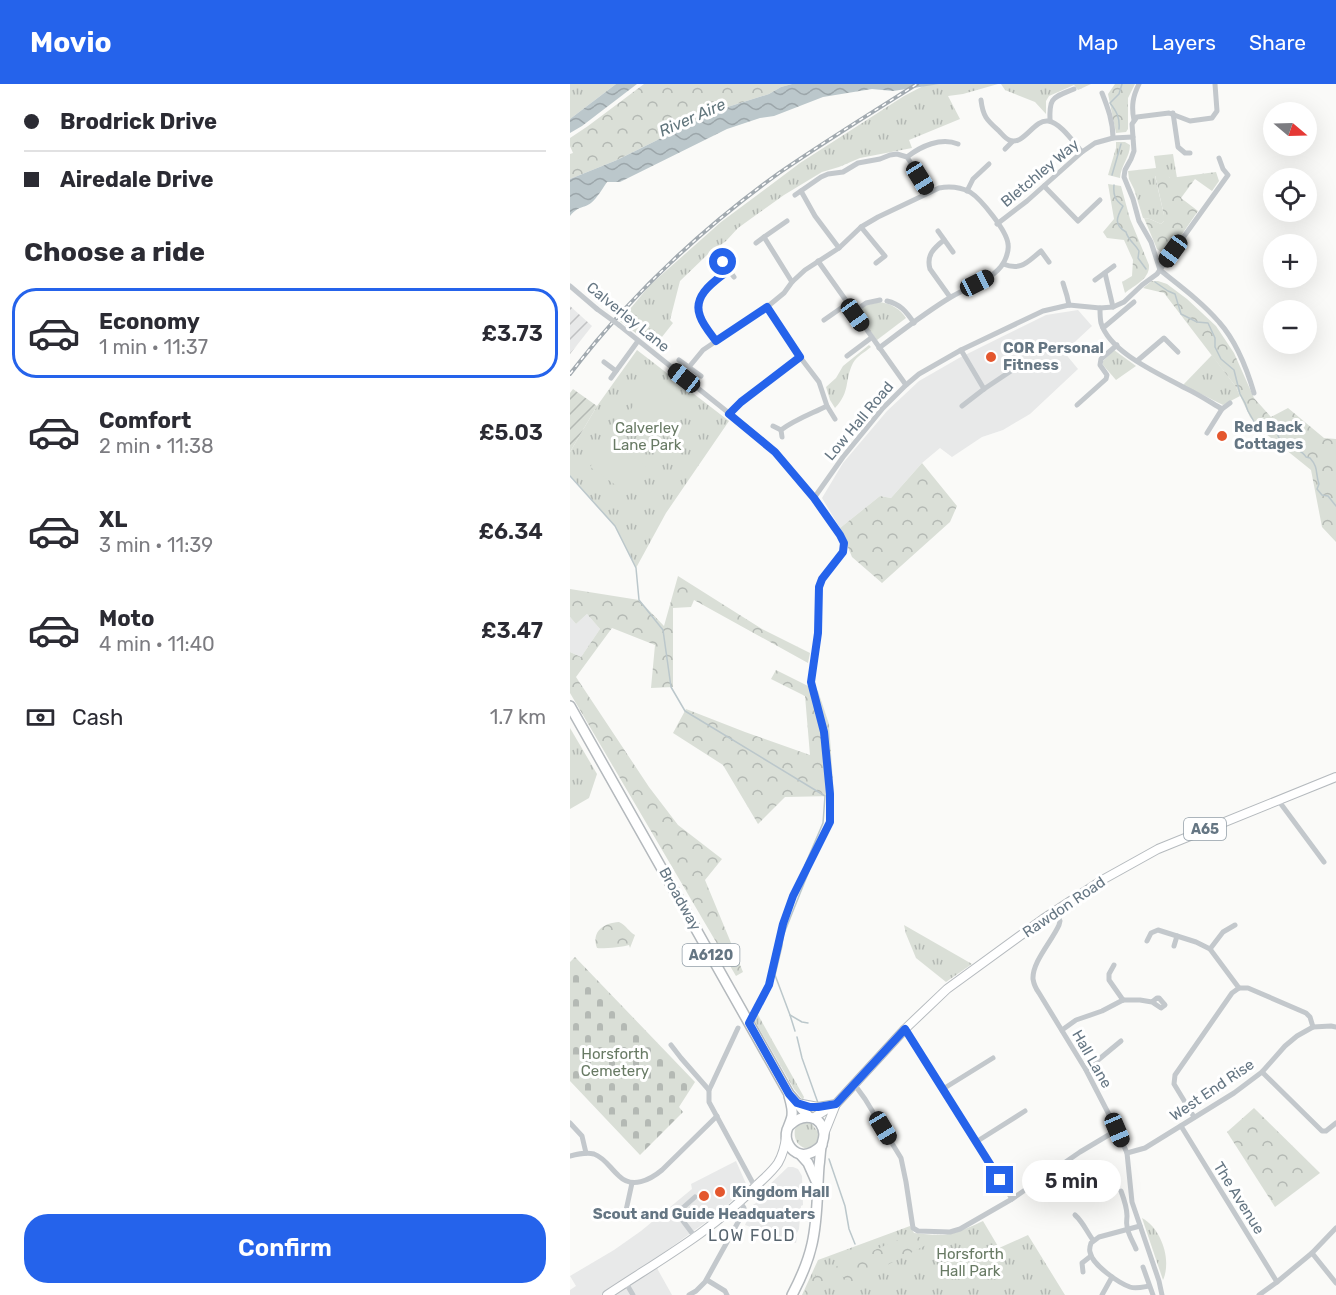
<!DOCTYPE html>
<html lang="en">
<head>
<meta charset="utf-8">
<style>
	:root { --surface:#fff; --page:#f7f7f7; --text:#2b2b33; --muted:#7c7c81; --line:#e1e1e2; --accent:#2563eb }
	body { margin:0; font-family:Rubik,sans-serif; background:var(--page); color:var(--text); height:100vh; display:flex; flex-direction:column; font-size:22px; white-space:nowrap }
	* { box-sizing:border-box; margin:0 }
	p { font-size:20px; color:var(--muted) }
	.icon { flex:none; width:33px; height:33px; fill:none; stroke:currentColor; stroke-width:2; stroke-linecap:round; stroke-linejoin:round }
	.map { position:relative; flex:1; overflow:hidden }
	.details { display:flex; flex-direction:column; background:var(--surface); width:570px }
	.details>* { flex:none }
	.guide { display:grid; align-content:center; height:132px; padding:0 24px; background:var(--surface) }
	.needle { width:39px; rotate:109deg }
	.buttons { position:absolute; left:693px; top:18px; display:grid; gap:12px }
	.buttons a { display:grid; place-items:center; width:54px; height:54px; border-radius:50%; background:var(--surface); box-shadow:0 6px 24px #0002; font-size:30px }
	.end { position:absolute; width:27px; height:27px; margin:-14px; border:8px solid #2563eb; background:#fff; box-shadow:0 0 0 3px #fff }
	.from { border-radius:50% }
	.bubble { position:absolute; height:42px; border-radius:21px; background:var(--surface); box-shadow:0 6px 24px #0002; font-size:20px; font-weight:600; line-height:42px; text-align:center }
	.car { position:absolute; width:18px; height:36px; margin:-18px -9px; border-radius:8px; box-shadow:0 0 4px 2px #0007; background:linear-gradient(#222 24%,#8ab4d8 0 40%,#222 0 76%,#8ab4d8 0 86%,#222 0) }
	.guide b { display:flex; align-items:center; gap:21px; height:57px; font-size:22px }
	.guide b+b { border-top:2px solid var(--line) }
	.guide i { width:15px; height:15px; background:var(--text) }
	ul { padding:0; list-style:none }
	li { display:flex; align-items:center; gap:18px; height:90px; margin:0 12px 9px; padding:0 12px; border:3px solid transparent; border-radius:24px }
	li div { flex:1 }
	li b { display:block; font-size:22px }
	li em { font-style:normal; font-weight:600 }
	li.active { border-color:var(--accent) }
	li>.icon { width:54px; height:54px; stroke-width:1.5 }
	h2 { padding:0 24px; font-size:27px; line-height:72px }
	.pay { display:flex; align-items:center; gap:15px; height:66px; padding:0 24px; font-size:22px }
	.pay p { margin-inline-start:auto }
	.cta { display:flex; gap:12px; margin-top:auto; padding:12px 24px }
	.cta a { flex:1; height:69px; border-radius:24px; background:var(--accent); color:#fff; font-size:24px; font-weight:600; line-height:69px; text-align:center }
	header { display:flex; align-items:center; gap:36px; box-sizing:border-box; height:84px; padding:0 30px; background:var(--accent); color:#fff }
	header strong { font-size:28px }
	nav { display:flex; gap:33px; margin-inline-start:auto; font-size:21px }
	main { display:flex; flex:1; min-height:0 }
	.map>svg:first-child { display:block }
	.built { fill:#e8e9e9 }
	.industrial { fill:url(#industrial-furrows) }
	.grass { fill:url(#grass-tufts) }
	.forest { fill:url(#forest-crowns) }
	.cemetery { fill:url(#cemetery-stones) }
	.garden { fill:url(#garden-furrows) }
	.pitch { fill:#dadfd7 }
	.water { fill:url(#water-waves) }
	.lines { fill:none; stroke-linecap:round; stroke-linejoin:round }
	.stream { stroke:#bbc7cb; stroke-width:1.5 }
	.primary-casing { stroke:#b5babe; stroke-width:10 }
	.highway-casing { stroke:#b4b9bd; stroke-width:12 }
	.street { stroke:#c3c8cc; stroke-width:5 }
	.primary { stroke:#fff; stroke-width:8 }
	.highway { stroke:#fff; stroke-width:9 }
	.rail-casing { stroke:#a2aab0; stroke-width:4 }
	.rail { stroke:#fff; stroke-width:1.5; stroke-dasharray:4.5; stroke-linecap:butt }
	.street-bridge { stroke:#c3c8cc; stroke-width:5 }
	.route { stroke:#2563eb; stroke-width:8 }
	.poi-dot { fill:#e4572e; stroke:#fff; stroke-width:2 }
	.labels { text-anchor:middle; stroke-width:6; stroke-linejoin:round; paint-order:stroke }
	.shield { fill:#fff; stroke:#939fa8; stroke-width:1.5 }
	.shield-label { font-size:14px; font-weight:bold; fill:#657683 }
	.street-label { font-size:15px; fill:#657683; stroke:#fff }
	.poi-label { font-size:15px; font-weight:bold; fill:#657683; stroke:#fff; text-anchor:start }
	.park-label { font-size:15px; fill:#687a64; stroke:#fff }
	.water-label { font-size:16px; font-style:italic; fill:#60757c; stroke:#fff }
	.neighbourhood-label { font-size:16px; letter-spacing:1.5px; fill:#57646e; stroke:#fff }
</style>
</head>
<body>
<header>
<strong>Movio</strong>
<nav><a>Map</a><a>Layers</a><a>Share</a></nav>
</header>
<main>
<section class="details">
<div class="guide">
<b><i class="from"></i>Brodrick Drive</b>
<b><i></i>Airedale Drive</b>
</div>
<h2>Choose a ride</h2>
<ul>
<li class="active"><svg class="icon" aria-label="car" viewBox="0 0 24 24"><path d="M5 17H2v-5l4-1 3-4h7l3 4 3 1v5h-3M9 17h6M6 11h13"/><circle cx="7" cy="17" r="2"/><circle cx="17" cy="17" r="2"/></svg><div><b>Economy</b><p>1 min · 11:37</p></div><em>£3.73</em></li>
<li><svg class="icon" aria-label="car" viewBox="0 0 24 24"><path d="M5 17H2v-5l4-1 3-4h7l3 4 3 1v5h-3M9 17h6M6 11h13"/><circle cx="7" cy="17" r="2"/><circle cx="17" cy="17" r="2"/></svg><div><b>Comfort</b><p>2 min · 11:38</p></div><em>£5.03</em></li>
<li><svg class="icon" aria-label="car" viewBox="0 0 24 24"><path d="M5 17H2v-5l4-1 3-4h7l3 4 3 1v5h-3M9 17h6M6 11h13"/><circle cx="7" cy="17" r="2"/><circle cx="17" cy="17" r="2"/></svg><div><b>XL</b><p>3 min · 11:39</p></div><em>£6.34</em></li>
<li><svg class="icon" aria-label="car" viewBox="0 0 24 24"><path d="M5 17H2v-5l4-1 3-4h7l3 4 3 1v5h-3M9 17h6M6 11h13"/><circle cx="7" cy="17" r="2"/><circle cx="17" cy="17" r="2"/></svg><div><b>Moto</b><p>4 min · 11:40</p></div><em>£3.47</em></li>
</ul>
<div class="pay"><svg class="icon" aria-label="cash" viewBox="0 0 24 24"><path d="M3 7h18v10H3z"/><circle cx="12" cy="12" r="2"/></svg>Cash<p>1.7 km</p></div>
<div class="cta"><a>Confirm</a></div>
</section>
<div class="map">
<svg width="766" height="1211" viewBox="0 0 766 1211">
	<defs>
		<pattern id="industrial-furrows" width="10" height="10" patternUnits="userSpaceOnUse" patternTransform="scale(1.5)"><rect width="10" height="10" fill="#e8e9e9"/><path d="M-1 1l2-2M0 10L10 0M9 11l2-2" fill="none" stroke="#c0c1c2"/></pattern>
		<pattern id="grass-tufts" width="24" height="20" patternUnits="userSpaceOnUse" patternTransform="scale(1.5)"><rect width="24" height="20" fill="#dadfd7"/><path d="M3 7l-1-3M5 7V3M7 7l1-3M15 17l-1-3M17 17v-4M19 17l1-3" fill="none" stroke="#b4b9b4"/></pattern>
		<pattern id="forest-crowns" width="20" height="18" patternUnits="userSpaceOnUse" patternTransform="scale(1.5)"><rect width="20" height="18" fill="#dadfd7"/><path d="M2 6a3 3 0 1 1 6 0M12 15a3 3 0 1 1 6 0" fill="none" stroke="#b4b9b4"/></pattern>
		<pattern id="cemetery-stones" width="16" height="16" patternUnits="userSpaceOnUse" patternTransform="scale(1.5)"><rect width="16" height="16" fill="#dadfd7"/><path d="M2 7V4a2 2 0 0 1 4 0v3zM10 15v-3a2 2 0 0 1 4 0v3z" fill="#b4b9b4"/></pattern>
		<pattern id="garden-furrows" width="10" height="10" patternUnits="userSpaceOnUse" patternTransform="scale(1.5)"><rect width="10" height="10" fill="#dadfd7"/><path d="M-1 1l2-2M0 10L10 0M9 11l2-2" fill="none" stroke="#b4b9b4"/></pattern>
		<pattern id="water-waves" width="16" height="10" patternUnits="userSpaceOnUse" patternTransform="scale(1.5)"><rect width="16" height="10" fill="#bbc7cb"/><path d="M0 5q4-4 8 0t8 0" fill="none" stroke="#9ca6aa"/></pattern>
	</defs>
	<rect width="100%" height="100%" fill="#fafaf8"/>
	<g class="built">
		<polygon points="508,226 522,242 494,268 508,285 460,330 433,346 412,353 382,373 370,364 352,379 321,414 310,412 270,444 252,414 273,379 317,327 349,297 389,274 476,231"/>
		<polygon points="17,530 30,545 11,573 0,568 0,533 6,540"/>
		<polygon points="166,1077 177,1102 151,1127 85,1175 88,1186 102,1211 0,1211 0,1206 6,1202 0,1192 44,1166 71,1147 122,1105 121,1100"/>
		<polygon points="218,1083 223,1083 228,1085 232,1092 233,1121 231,1122 229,1145 226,1151 227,1154 226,1159 175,1141 181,1127 181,1122 186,1119 197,1103"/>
	</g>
	<polygon class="industrial" points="0,222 22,242 0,270"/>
	<g class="grass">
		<polygon points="0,0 46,0 0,35"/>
		<polygon points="370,0 428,0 393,10 378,12 390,35 339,56 342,64 290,74 269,83 252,88 214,111 168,144 156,157 137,171 110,197 100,236 103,239 84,263 50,237 80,201 151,138 230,79 334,12 355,1"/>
		<polygon points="431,0 521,0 508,6 504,1 479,12 476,17 476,30 465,18 435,6"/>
		<path d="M546 58H555L560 61C560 73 551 81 550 94L538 91 546 64Z"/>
		<polygon points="603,70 607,94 600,94 597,91 585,92 594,131 594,137 591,140 580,135 573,134 564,105 559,95 558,87 586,84 584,72"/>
		<path d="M310 218C322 220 330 225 336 234L307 256 286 228 293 222Z"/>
		<path d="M299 261 301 263C295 268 287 272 283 279 274 297 281 307 265 324L260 316 256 303 266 294 273 282Z"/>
		<polygon points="67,266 159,337 96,429 66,484 45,442 0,392 0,368 27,322"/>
		<polygon points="544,266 566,282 546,296 533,281 533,277"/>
		<polygon points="642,271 666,303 670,312 653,321 613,301"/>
		<polygon points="0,644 27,690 19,714 0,725"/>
		<polygon points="334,841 402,880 376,898 346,874 336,850"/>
		<polygon points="187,929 234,1013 233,1016 224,1005 183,934"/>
		<path d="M231 1038 241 1039 248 1048C249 1055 246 1060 241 1065 229 1065 223 1056 225 1045Z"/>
		<path d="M572 1134C591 1144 602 1176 593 1196Z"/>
		<path d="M413 1137 429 1164 458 1151 495 1211H232L248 1176 340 1142 344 1149C377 1153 383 1151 413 1137Z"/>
	</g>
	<g class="forest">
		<polygon points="74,0 222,0 211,3 199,10 148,26 47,76 0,95 0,70 3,69 0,62 0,54 18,42"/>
		<polygon points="545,0 565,0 558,14 558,45 556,48 546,49 538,10"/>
		<polygon points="646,88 649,97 642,107 625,95 611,114 628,127 597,172 587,165 574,134 580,135 591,140 594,137 594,131 585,91 598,91 600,94"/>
		<path d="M538 100 551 102 560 135 579 181C580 195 565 201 555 209L552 198 562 192 563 176 554 156 537 154 533 148 544 135Z"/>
		<polygon points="582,197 588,197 597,200 617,215 646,242 664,269 684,314 701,333 718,324 754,354 766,355 766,458 752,443 741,386 690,345 680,333 666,303 594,209 573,204"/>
		<polygon points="352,379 387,422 380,438 312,499 282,473 270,444 310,412 321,414"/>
		<polygon points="108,492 192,545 240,569 238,579 124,516 121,523 103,524 103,603 81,604 85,561 42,544 6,593 79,703 108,741 152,775 135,796 173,888 166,892 0,609 0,568 11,573 30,545 17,530 6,540 0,533 0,505 69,516 94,542"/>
		<polygon points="206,586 248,607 259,640 264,712 215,713 188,740 153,681 103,649 116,625 175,648 240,671 235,612 201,595"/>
		<path d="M49 838C57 842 59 848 65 851L60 864 59 861C54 863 31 865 27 864 21 847 34 839 49 838Z"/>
		<polygon points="684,1024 750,1089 705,1123 657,1048"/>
		<polygon points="344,1149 358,1160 282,1199 267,1189 254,1196 245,1211 233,1211 242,1193"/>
	</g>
	<polygon class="cemetery" points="5,873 125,998 109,1023 113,1028 70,1071 0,997 0,878"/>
	<polygon class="garden" points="3,305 27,322 0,368 0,309"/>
	<g class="pitch">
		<polygon points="78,300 116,327 97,354 59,328"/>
		<polygon points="39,356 76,382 57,409 20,383"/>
	</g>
	<g class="water">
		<polygon points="46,0 67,0 12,42 0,49 0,35"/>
		<path d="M222 0H370L323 7 302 5 253 13 204 32 190 34 157 45 50 98H37C32 105 28 113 21 119 13 125 9 121 0 132V95L47 76 148 26 199 10 211 3Z"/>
	</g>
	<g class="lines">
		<g class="stream">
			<path d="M549 45C550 34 547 28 540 19L549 10 552 0"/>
			<polyline points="542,91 551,60"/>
			<path d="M544 101C543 111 545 116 553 122 546 134 544 141 556 148 558 156 565 160 569 167L568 174 576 185"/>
			<path d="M585 198 598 207 605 210 611 230 627 238 638 239 645 254V263L651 275 664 286 670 310 675 319 678 327 686 341 694 342 699 341 703 347H706L709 354C714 356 716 358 721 362 727 367 732 366 736 373L740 374C749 384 745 389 749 400L747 405 752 411 758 412 766 422"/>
			<polyline points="0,392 45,442 66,484 69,516 93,546 101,603 115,627 255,712 253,739 235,781"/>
			<polyline points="220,931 225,947"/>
			<polyline points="238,939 232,938 220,931 205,891 212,862 213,852 239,787"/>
			<polyline points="227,953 232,974 248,1019"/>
			<polyline points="259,1075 275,1122 279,1145 285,1160"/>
		</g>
		<g class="primary-casing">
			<g id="primary">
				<polyline points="227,1019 248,1023 266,1020"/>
				<polyline points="243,1034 262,1022"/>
				<polyline points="254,1050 266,1020 335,945 377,905 473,835 534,795 588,765 766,693"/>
				<path d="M37 1211C88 1177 142 1147 185 1103 193 1095 202 1088 208 1079 212 1072 215 1062 216 1053"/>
			</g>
		</g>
		<g class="highway-casing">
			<g id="highway">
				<polyline points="0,622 219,1010 239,1033"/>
				<path d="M219 1012C221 1019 223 1025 222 1032 221 1037 219 1041 217 1046 214 1056 220 1067 230 1070 239 1072 246 1067 252 1061"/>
				<path d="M220 1041C232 1029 252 1030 254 1050 254 1055 252 1059 251 1063 250 1069 250 1076 249 1082 247 1108 248 1134 242 1160 238 1178 231 1194 222 1211"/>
				<polyline points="230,1070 238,1079 246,1097"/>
			</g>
		</g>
		<g class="street">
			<path d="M532 9C538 24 543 38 543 54"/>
			<path d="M411 16C413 33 417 36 429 47 432 50 435 54 439 56 453 63 464 35 478 37 490 38 504 59 512 68"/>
			<polyline points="603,29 608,63 615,69 620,69"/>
			<path d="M564 36C561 22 563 12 569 0"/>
			<path d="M480 37C479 12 483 14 504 5"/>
			<polyline points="435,65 442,58"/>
			<path d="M337 73C351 62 371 53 388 60"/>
			<polyline points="474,102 508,137 530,116"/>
			<polyline points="231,107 245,132 269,164"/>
			<polyline points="397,107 403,95 419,80"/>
			<polyline points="225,111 251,93 258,90 273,88 288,79 310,75 320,71 327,70 337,73 360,108"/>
			<polyline points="427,140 457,117 512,68 525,59 543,54 563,53"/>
			<polyline points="291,143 315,172 306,179"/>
			<polyline points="368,147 383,168"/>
			<polyline points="194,153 217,137"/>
			<path d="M374 156C364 164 356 171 360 185L380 213"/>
			<polyline points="186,159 194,153 222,198"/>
			<polyline points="248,177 336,301"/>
			<polyline points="153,178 164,193"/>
			<path d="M433 180C452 187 457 178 471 167L479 178"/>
			<polyline points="590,186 581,158 569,137 563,115 554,93 555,86 561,75 564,67 562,40 567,33 599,29 620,37 642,34 647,27 645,0"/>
			<path d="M590 186C610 202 632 218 649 238 665 256 677 285 684 309"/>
			<polyline points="535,189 543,223"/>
			<polyline points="525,196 544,182"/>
			<polyline points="493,199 497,212 499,221"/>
			<polyline points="0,202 27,225"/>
			<path d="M317 217C330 220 336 227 344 239"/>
			<polyline points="197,223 230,273 249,298 257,322 265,335"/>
			<path d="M530 224C530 229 530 234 531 239 540 269 590 290 615 304 628 310 640 318 652 325"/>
			<polyline points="283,228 296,219 310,216"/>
			<polyline points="254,236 277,220"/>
			<polyline points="49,241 190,354 205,367 244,414 270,451 274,459 272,468 252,495 249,503 248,549 241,598 254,648 260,709 260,738 223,812 213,840 199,901 179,939"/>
			<polyline points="533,244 564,218"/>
			<path d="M146 257C140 249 133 241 130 232 122 211 145 197 159 186"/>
			<polyline points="391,266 414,305"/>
			<polyline points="277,272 301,254"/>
			<polyline points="109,276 131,292"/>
			<polyline points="567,277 594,254 608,268"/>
			<polyline points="34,278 46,287"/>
			<path d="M119 283 133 266 197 223 214 209 222 198 235 186 269 164 291 143 308 133 369 104C380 102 390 103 400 108 411 115 437 147 438 160 439 166 437 172 434 178 424 196 399 202 381 213 356 228 333 246 309 264"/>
			<polyline points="41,294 68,257"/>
			<polyline points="507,321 536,295 537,291 530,281 531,275 547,261"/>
			<polyline points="392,322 414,305 453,279"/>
			<polyline points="159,330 171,318 230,273"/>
			<polyline points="203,342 211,346"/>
			<polyline points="637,349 652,325 660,319"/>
			<path d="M212 353 211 346C226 335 241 330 257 322"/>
			<polyline points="244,414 273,373 313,324 336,301 349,290 391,266 473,227 499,221 530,224 543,223 554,218 572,201 587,190 658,91 653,85 649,74"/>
			<polyline points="708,716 754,778"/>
			<path d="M485 828 490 837 489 841C482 857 462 878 463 895 464 901 466 905 469 909L516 986 547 1046 557 1069 562 1118 589 1197 592 1211"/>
			<polyline points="577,857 581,849 588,846 626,858 640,865 669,904"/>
			<polyline points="604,862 607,852"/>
			<polyline points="640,865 653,848 665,841"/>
			<polyline points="544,881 539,890 539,896 553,916"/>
			<polyline points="553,916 570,916 582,918 587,914 589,914 595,921 591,924 582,918"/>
			<polyline points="168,944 141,1002 139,1006 139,1018 185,1103"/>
			<polyline points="335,945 442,1115"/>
			<polyline points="492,946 506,936 532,927 553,916"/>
			<polyline points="101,961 111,974 139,1006"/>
			<polyline points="516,986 551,957"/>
			<polyline points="692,988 752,1047 756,1047 766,1039"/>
			<polyline points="283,1000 287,1004 295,1015 331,1074 336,1098 343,1144 348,1147 380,1148 390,1145 442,1115 510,1068 547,1046"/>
			<polyline points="373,1005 423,974"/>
			<polyline points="624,1033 604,1000 605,991 662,909 669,904 678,904 736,929 740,933 743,943"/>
			<polyline points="0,1039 12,1052 16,1069"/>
			<polyline points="611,1042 707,1198"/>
			<polyline points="406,1058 455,1027"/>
			<polyline points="557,1069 575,1064 664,1009 692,988 715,962 727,952 743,943 761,942 766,943"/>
			<path d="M0 1072C8 1070 16 1068 24 1070 35 1074 40 1084 49 1092 62 1105 80 1096 92 1086L147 1032"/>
			<path d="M551 1107C554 1115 557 1123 557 1132 557 1135 556 1138 557 1142 558 1151 563 1157 566 1165"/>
			<polyline points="55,1131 62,1099"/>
			<path d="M505 1131C513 1138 517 1148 523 1156"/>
			<path d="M570 1142 529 1153 521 1159C520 1162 519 1165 520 1168 522 1181 549 1199 560 1203 566 1205 573 1203 579 1202"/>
			<polyline points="125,1153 107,1129 125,1113"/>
			<polyline points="742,1169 766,1199"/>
			<polyline points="573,1183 583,1211"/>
			<polyline points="513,1188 512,1179 521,1172"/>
			<polyline points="137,1196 155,1207 157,1211"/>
			<polyline points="56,1199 63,1211"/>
			<polyline points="119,1211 126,1207 135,1198 172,1131 174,1124 170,1118"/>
			<polyline points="532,1211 542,1193"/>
			<polyline points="689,1211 707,1198 742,1169 766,1144"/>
		</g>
		<use href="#primary" class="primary"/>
		<use href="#highway" class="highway"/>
		<g class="rail-casing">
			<path id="rail" d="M0 290C59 213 130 146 209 89 254 58 301 29 347 0"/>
		</g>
		<use href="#rail" class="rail"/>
		<polyline class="street-bridge" points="27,225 49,241"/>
	</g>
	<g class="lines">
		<path class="route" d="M153 178 159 186C145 197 122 211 130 232 133 241 140 249 146 257L197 223 230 273 171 318 159 330 205 368 244 414 270 451 274 459 273 468 252 495 249 503 248 549 241 598 254 648 260 710V738L223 812 213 840 199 901 179 939 219 1010 227 1019 240 1023H248L266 1020 335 945 430 1096"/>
	</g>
	<g class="poi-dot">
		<circle cx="421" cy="273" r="6"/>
		<circle cx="652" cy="352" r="6"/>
		<circle cx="150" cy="1108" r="6"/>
		<circle cx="134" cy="1112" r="6"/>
	</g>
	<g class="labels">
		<g class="shield">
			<rect x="614" y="734" width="42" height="22" rx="4.5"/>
			<rect x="112.5" y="860" width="57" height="22" rx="4.5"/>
		</g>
		<g class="shield-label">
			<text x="635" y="750">A65</text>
			<text x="141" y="876">A6120</text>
		</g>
		<g class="street-label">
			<text transform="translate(470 89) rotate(-40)" y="5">Bletchley Way</text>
			<text transform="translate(58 233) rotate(39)" y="5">Calverley Lane</text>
			<text transform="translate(289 337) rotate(-50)" y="5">Low Hall Road</text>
			<text transform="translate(110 815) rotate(61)" y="5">Broadway</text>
			<text transform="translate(494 823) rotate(-34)" y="5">Rawdon Road</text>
			<text transform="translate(522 975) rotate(60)" y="5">Hall Lane</text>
			<text transform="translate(642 1006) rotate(-34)" y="5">West End Rise</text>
			<text transform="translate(669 1114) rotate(58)" y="5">The Avenue</text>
		</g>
		<g class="poi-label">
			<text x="433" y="269">COR Personal<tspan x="433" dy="17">Fitness</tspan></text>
			<text x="664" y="348">Red Back<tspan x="664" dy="17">Cottages</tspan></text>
			<text x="162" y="1113">Kingdom Hall</text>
			<text x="134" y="1135" text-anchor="middle">Scout and Guide Headquaters</text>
		</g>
		<g class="park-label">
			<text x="77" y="349">Calverley<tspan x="77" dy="17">Lane Park</tspan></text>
			<text x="45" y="975">Horsforth<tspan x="45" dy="17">Cemetery</tspan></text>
			<text x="400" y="1175">Horsforth<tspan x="400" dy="17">Hall Park</tspan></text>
		</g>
		<g class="water-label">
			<text transform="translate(122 33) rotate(-24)" y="6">River Aire</text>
		</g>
		<g class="neighbourhood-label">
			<text x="182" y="1157">LOW FOLD</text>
		</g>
	</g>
</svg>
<div class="buttons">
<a><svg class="needle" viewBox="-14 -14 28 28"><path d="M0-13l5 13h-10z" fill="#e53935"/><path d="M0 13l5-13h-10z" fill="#7c7c81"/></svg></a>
<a><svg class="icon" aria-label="locate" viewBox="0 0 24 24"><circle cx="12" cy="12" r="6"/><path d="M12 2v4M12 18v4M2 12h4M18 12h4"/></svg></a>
<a>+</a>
<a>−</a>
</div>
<i class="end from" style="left:153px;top:178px"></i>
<i class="end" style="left:430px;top:1096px"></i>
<div class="bubble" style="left:452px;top:1076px;width:99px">5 min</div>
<i class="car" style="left:350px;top:94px;rotate:148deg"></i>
<i class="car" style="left:603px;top:167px;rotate:216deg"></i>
<i class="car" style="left:407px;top:199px;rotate:63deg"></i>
<i class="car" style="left:285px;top:231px;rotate:145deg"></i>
<i class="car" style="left:114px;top:294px;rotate:308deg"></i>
<i class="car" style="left:313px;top:1044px;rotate:149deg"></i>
<i class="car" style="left:547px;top:1046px;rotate:157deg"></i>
</div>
</main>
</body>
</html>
